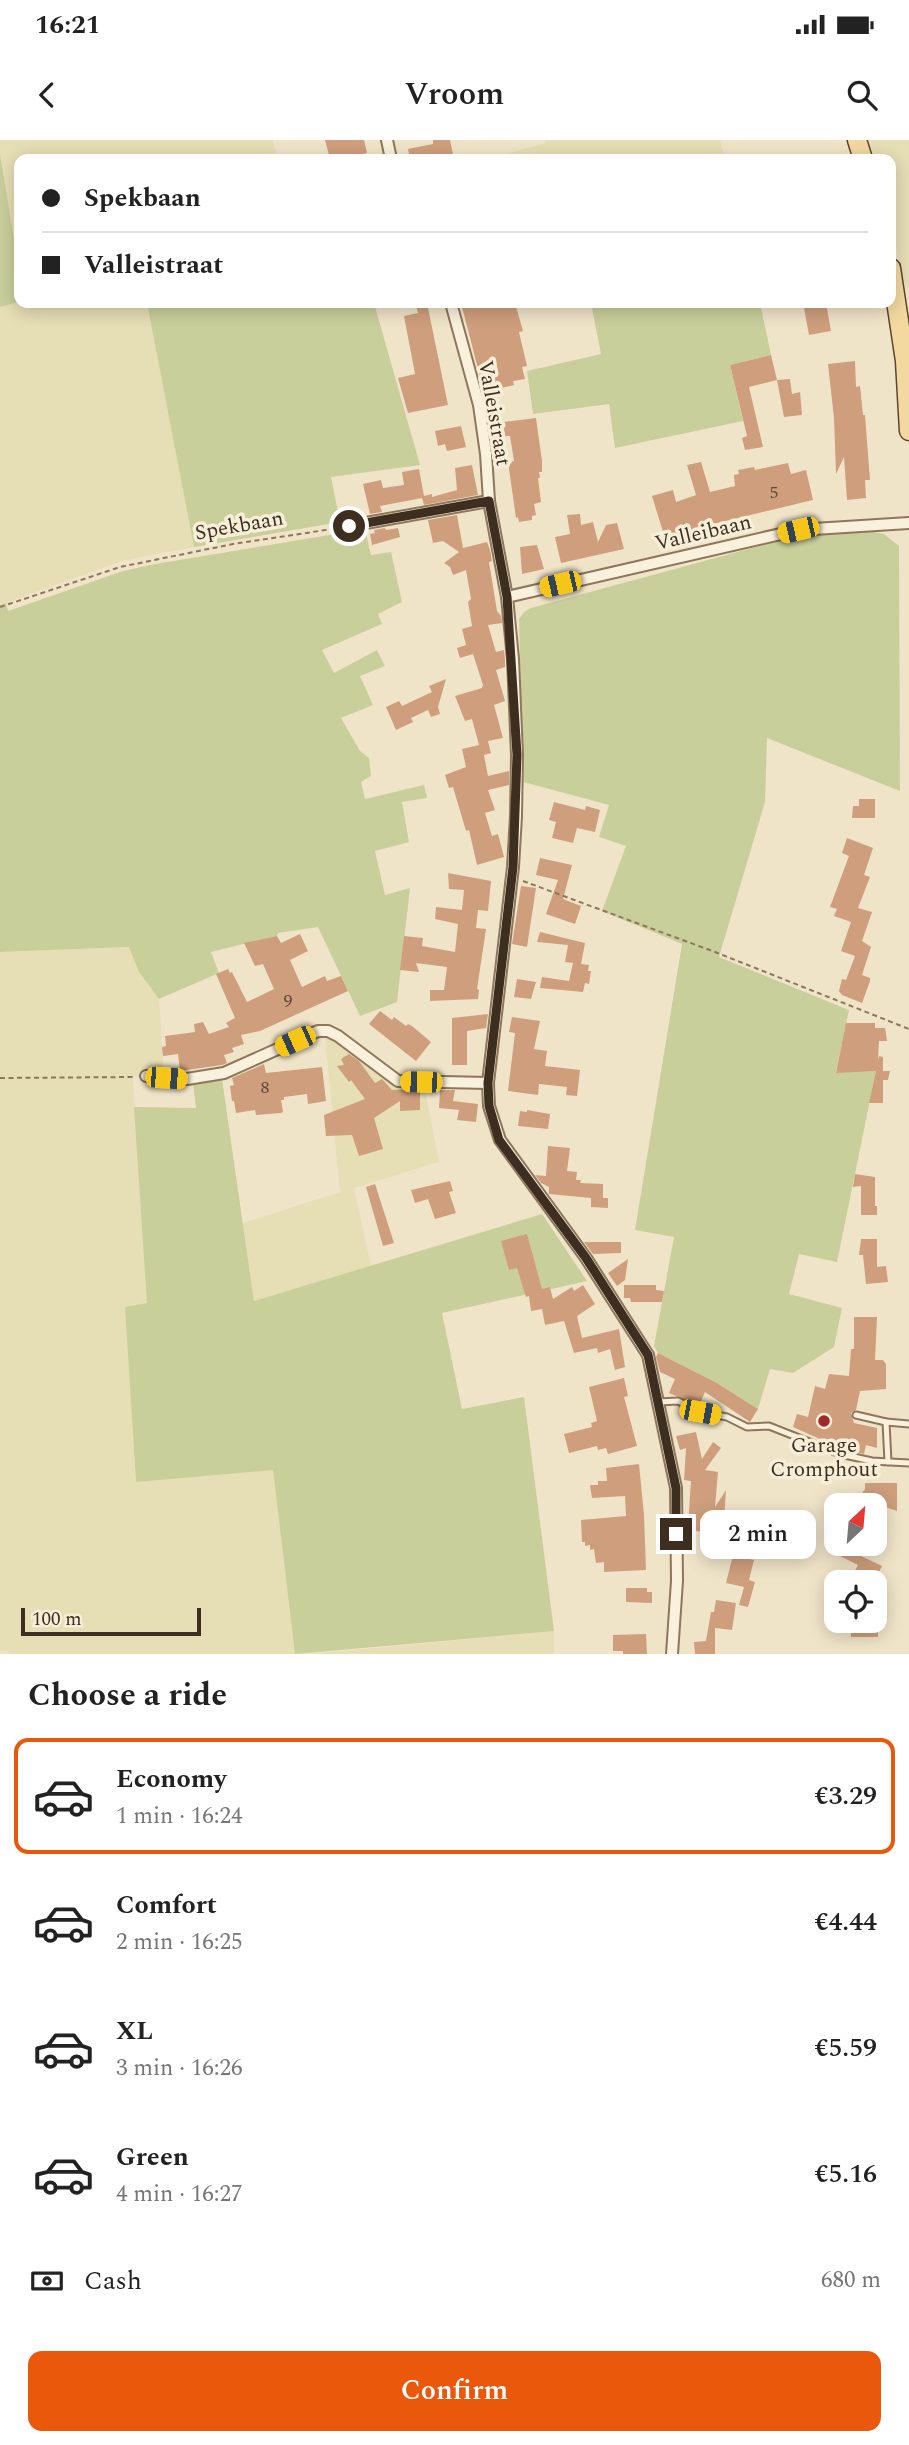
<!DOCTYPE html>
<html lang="en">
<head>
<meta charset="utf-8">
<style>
	:root { --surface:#fff; --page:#f2f2f2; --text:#222; --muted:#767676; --line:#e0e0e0; --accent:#ea580c }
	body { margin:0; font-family:Spectral,serif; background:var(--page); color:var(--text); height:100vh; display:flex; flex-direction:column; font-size:26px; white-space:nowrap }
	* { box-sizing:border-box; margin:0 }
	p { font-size:23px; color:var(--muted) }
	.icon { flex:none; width:38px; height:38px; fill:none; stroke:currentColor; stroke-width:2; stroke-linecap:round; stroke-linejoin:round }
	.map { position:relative; height:1514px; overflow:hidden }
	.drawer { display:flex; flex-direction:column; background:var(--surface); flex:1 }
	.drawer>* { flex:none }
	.hud { position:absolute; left:14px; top:14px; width:882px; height:154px; border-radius:14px; box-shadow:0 4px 18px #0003; display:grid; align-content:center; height:154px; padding:0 28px; background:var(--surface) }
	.needle { width:46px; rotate:26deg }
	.tools { position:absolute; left:824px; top:1353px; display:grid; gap:14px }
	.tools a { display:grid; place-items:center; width:63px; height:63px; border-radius:14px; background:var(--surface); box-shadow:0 4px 18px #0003; font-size:35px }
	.scale { position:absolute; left:21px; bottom:18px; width:180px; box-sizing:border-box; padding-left:7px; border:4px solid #3d2e20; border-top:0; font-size:19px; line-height:24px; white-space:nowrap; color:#3d2e20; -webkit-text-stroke:5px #f7eed8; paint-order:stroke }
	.end { position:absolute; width:32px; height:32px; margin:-16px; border:9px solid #3d2e20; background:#fff; box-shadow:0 0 0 4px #fff }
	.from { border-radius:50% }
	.bubble { position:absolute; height:49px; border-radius:14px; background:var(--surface); box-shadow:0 4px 18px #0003; font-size:23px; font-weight:600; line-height:49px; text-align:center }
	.car { position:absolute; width:21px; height:42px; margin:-21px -10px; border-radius:9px; box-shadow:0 0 5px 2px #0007; background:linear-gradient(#f5c518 24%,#345 0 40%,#f5c518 0 76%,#345 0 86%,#f5c518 0) }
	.hud b { display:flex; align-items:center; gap:24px; height:66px; font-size:26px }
	.hud b+b { border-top:2px solid var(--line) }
	.hud i { width:18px; height:18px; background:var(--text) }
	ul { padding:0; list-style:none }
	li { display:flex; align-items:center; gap:21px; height:116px; margin:0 14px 10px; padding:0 14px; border:4px solid transparent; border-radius:14px }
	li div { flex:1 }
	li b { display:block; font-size:26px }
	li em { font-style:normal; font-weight:600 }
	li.active { border-color:var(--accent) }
	li>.icon { width:63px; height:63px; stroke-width:1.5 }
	h2 { padding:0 28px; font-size:32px; line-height:84px }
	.pay { display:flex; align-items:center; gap:18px; height:77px; padding:0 28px; font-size:26px }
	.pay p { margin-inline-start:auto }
	.primary-button { display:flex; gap:14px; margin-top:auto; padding:14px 28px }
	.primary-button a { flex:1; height:80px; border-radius:14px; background:var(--accent); color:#fff; font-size:28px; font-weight:600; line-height:80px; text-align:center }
	.status { display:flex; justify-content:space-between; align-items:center; height:49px; padding:0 35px; background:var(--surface); direction:ltr }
	.status svg { height:19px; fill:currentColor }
	header { display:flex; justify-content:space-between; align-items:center; height:91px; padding:0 28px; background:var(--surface); font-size:32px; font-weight:600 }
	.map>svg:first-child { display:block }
	.farmland { fill:#e6deb5 }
	.green { fill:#c9cf9b }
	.building { fill:#cf9f7d }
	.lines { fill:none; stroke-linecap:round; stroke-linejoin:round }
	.service-casing { stroke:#8d765c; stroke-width:9 }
	.minor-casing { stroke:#8d765c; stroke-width:14 }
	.primary-casing { stroke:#5b4430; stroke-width:21 }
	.path { stroke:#8d765c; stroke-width:2; stroke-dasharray:5 3.5; stroke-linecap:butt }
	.service { stroke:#faf1dc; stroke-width:5 }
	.minor { stroke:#faf1dc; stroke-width:10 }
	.primary { stroke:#f3d9a0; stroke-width:18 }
	.route { stroke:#3d2e20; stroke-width:9 }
	.poi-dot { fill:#9e2a2b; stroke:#f7eed8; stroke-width:2.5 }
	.labels { text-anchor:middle; stroke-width:7; stroke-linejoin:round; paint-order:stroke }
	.number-label { font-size:18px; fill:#624a37 }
	.street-label { font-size:21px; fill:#3d2e20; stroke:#f7eed8 }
	.poi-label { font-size:21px; fill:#3d2e20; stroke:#f7eed8 }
</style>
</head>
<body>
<div class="status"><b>16:21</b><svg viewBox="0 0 49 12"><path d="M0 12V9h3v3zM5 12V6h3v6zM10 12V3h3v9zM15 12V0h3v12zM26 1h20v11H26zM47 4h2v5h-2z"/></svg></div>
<header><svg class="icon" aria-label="back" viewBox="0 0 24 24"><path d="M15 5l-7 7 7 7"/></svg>Vroom<svg class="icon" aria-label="search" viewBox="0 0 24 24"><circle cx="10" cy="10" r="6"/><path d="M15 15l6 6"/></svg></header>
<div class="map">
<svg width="909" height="1514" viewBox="0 0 909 1514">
	<rect width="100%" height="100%" fill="#f0e4c8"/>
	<g class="farmland">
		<polygon points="0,0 273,0 277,19 19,19 19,129 0,14"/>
		<polygon points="545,0 720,0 725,19 504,19 503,15 545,3"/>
		<polygon points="869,0 909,0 909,149 905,144 891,83 891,19 875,19"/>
		<polygon points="19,162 147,163 194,407 122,421 0,465 0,167"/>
		<polygon points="130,807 139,832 159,859 164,935 133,937 147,1163 125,1167 136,1342 273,1329 295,1514 9,1514 8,1511 0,1511 0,812"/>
		<polygon points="325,896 341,903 381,934 424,944 439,1022 354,1048 371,1126 254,1161 243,1083 340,1052"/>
		<polygon points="554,1491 554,1514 310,1514"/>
	</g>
	<g class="green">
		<polygon points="0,14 19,129 19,162 0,167"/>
		<polygon points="147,163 374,163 420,325 331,337 340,382 194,407"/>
		<polygon points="591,163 760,163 771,215 730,225 743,281 615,308 609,264 533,274 527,231 601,214"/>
		<polygon points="365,389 371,415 391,412 402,462 378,474 382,484 322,510 334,533 377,510 385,526 360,536 373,565 341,578 360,611 369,618 371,636 361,642 365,659 424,645 427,658 402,662 409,702 375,711 385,755 410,748 397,862 360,876 318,787 278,793 277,796 211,812 219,833 159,859 139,832 129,807 0,812 0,465 6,463 8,471 123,431 155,424"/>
		<polygon points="862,390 884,394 899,406 900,651 767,598 765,662 719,817 849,870 836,932 876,931 837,1122 799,1114 789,1154 842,1168 834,1207 793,1233 770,1229 758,1269 717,1243 658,1213 654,1206 674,1097 635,1090 682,804 602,771 626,706 599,697 609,665 523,642 519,479 524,472 531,468 804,394"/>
		<polygon points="222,939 254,1161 542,1074 587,1141 442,1173 462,1269 524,1257 554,1491 295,1514 273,1330 136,1342 125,1167 147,1163 134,967 196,968 193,944"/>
	</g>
	<g class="building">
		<polygon points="325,0 364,0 367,13 341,19 330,19"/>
		<polygon points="433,0 450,0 454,19 410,19 408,9 433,4"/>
		<polygon points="415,163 427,163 448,265 408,273 398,238 415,234 404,176 418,173"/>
		<polygon points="461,163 515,163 523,191 519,192 527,226 522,227 525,239 513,241 514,245 484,252"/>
		<polygon points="803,163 826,163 831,191 809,195"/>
		<polygon points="771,215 777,240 749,247 763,307 745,310 742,298 747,296 730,225"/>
		<polygon points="855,221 856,247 860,246 863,275 865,275 870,340 865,340 866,358 847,360 844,317 836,334 834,278 828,224"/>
		<polygon points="790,239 792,254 800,252 802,275 784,277 777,240"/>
		<polygon points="536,278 542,321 542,332 539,332 540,338 538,338 541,362 534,364 536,375 532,376 532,380 519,382 518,377 516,378 508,322 514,321 510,296 505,296 503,282"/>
		<polygon points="461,286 466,307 447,311 445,304 438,306 435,291"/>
		<polygon points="701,322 710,352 735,346 734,335 739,334 738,330 754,327 755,330 788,323 791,334 806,330 813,360 713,384 690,392 664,395 652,356 673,350 676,362 696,355 687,325"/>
		<polygon points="472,325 478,355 424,365 422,358 380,366 382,372 370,374 363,344 381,340 383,348 404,345 402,332 419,329 424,356 432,354 432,357 457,350 455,328"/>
		<polygon points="580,374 581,385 593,382 598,402 606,385 617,383 624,409 561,423 555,397 570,394 567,375"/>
		<polygon points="457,375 463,408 487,402 490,410 492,421 489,422 497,471 501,476 502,483 488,485 496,512 504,510 505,520 505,527 496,530 505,561 494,565 503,598 488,601 491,613 484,615 488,636 509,631 509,645 488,650 495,670 485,673 492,696 498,694 504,717 477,725 469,690 466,691 453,647 449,648 445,635 466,627 462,609 479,605 472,579 465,581 455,556 482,548 483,545 473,514 460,518 457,508 466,505 462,489 472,486 468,462 471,459 466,430 453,435 450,427 444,423 459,412 443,401 433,403 428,380"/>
		<polygon points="385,388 386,390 398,388 400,397 372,405 370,394 375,393 374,390"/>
		<polygon points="537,405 544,429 522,434 520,407"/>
		<polygon points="446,539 438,567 440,574 431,577 428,570 411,578 413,582 396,590 386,567 399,561 402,566 432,552 429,546"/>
		<polygon points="859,659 875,659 875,678 852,678 853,666 859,666"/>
		<polygon points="554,662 585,670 586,666 600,670 595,692 577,688 573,703 552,698 556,682 549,680"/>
		<polygon points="847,698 873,708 864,735 870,737 858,768 872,772 862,801 871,807 862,835 870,838 870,841 862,863 842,855 839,851 842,839 846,840 855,816 841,811 851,782 834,776 837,769 830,767 849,716 842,713"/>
		<polygon points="540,718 572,725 563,759 581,766 575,784 546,774 558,740 536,735"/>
		<polygon points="448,733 491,741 488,771 478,770 476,788 486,789 477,849 479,850 478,859 430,861 430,850 444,850 447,827 416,823 419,832 400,830 404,796 423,798 422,806 455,812 458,784 435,779 436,767 462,770 464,750 449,749"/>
		<polygon points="521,746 536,748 527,807 512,804"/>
		<polygon points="540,792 585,803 581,824 589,825 588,831 591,831 589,844 585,843 583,852 540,848 542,837 569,841 573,823 565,822 568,805 537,802"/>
		<polygon points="300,794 308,811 290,820 302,847 325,836 327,841 341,836 348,851 260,891 241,895 244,904 232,908 234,912 224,915 227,923 222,925 180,931 178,914 163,916 162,907 166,906 165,896 195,892 194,884 203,882 209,894 229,887 226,883 235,878 216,834 228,829 230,833 232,832 247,862 274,849 263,824 255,826 244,803 277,796 281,803"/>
		<polygon points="517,839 536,842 531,859 514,857"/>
		<polygon points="380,871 392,880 394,877 406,886 408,884 412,886 431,902 416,921 369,884"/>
		<polygon points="488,874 486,888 467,891 467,925 452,925 452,878"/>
		<polygon points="512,877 540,881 534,909 547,911 545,926 580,930 577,956 566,955 567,947 539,944 538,955 508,951 515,893 509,892"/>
		<polygon points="846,883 875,883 875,888 885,888 887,901 879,901 878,920 879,916 883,917 883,931 890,931 888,940 883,940 883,963 869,963 876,931 836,933"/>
		<polygon points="349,914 359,921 375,943 382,939 392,950 420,949 420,970 400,971 400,961 374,978 383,1009 359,1016 352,995 326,996 324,975 365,959 351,940 349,942 337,926 344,925 341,919"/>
		<polygon points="264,924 266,933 322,927 326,961 308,964 307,954 284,957 284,960 281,960 283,972 281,973 256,975 255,970 236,973 234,961 232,961 230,946 234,945 232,938"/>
		<polygon points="440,950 455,950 453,961 478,964 476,982 457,980 459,970 439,968"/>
		<polygon points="527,970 550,974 548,989 518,986 520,971 527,972"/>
		<polygon points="548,1006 570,1008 567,1031 577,1032 576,1040 581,1040 580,1043 603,1044 603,1058 608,1058 608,1068 591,1067 591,1058 549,1054 549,1047 541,1043 535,1035 546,1036"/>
		<polygon points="855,1034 875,1037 875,1066 877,1066 877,1075 861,1075 861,1046 853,1047"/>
		<polygon points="450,1041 453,1051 449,1052 456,1073 435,1079 428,1059 415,1063 411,1050"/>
		<polygon points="375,1044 394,1103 383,1106 366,1047"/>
		<polygon points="527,1094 542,1149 550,1147 553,1159 572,1147 574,1151 583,1145 595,1164 577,1176 582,1198 619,1189 625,1227 615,1230 610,1209 598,1213 597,1208 574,1213 564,1181 545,1185 542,1169 531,1171 529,1156 526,1157 517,1128 509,1130 501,1101"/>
		<polygon points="861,1099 877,1099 877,1127 886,1126 888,1142 866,1144 863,1115 859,1115"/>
		<polygon points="584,1102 621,1102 621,1113 593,1114"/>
		<polygon points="628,1119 625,1140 617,1146 608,1133"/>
		<polygon points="624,1145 656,1145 656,1150 664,1151 662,1162 631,1162 630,1158 624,1158"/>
		<polygon points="854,1177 877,1177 875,1220 883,1220 886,1224 886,1249 860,1251 856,1270 851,1273 854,1283 877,1288 877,1308 866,1305 864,1314 842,1309 793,1287 797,1274 808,1277 815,1246 825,1249 829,1234 849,1236 851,1209 854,1209"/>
		<polygon points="658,1213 717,1243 758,1269 750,1282 705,1252 699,1266 669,1253 675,1239 660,1232 656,1217"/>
		<polygon points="624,1238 628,1256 624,1257 637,1306 608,1314 606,1308 598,1310 597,1306 569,1313 564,1294 592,1287 591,1283 597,1281 589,1247"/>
		<polygon points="696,1292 702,1319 713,1302 721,1308 705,1330 718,1332 715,1367 726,1350 724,1380 732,1381 730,1394 695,1391 695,1387 688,1386 691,1341 684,1340 686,1308 680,1310 676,1296"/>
		<polygon points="639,1324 644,1375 646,1430 604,1432 604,1422 596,1423 594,1409 590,1410 590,1405 585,1406 585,1402 582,1402 581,1380 626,1376 625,1356 592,1358 590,1345 598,1345 598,1341 607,1341 606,1328"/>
		<polygon points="865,1343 897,1343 897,1371 879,1365 853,1365 865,1349"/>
		<polygon points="838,1404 862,1413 861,1416 882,1426 878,1434 875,1432 870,1442 860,1442 851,1438 858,1425 834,1413"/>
		<polygon points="733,1415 754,1420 749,1440 755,1442 748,1467 739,1465 744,1447 726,1443"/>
		<polygon points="626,1448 647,1448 647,1452 652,1452 652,1463 626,1462"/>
		<polygon points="716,1460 736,1463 732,1490 715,1488 715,1514 695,1514 694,1502 706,1501 711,1472 714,1472"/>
		<polygon points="851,1480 878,1482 878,1497 851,1497"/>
		<polygon points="646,1494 647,1514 623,1514 623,1511 613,1511 613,1495"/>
	</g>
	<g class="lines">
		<g class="service-casing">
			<g id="service">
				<polyline points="658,1262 678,1261 700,1272 727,1277 747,1287 769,1286 840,1314 872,1321 909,1323"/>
				<polyline points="856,1275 886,1282"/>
				<polyline points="888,1322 886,1282 909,1284"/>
			</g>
		</g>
		<g class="minor-casing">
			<g id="minor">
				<polyline points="387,0 391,19"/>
				<polyline points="451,163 479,265 486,314 489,361 507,457 513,519 517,615 516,676 513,727 488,943 489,966 500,1000 586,1118 648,1215 676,1348 677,1441 672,1514"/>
				<polyline points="349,386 489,361"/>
				<polyline points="507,457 798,390 909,383"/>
				<polyline points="146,936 187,939 224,933 318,891 328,891 338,896 398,941 488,943"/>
			</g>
		</g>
		<g class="primary-casing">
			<g id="primary">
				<polyline points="857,0 863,19"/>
				<polyline points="891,128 905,221 909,291"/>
			</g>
		</g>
		<g class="path">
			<polyline points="0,467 120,427 233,404 339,388"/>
			<polyline points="523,741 715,812 909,889"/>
			<polyline points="0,938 135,937"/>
		</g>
		<use href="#service" class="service"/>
		<use href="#minor" class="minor"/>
		<use href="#primary" class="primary"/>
	</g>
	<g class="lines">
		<polyline class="route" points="349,386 489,361 507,457 517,615 513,727 488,943 489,966 499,1000 586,1118 648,1215 676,1348 676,1394"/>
	</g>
	<circle class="poi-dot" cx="824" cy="1281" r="7"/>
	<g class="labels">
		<g class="number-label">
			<text x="774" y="358">5</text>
			<text x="288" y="866">9</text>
			<text x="265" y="953">8</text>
		</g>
		<g class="street-label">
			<text transform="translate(495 273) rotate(80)" y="7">Valleistraat</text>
			<text transform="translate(239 385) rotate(-10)" y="7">Spekbaan</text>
			<text transform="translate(703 392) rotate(-13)" y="7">Valleibaan</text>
		</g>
		<g class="poi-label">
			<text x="824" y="1312">Garage<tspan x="824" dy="24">Cromphout</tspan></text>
		</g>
	</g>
</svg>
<div class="tools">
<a><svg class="needle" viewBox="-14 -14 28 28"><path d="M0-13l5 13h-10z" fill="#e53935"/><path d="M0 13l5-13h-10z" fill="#767676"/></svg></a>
<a><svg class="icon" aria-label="locate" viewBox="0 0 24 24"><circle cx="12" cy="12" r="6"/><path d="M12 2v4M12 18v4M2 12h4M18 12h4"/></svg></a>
</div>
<div class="scale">100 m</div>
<i class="end from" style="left:349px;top:386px"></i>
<i class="end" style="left:676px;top:1394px"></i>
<div class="bubble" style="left:700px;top:1370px;width:116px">2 min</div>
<i class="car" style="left:798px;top:390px;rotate:257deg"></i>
<i class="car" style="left:560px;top:444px;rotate:257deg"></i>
<i class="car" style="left:295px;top:901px;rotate:246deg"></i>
<i class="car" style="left:166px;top:938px;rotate:94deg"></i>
<i class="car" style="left:421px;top:942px;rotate:271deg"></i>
<i class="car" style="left:700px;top:1272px;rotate:101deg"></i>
<div class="hud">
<b><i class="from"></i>Spekbaan</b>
<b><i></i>Valleistraat</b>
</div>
</div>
<section class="drawer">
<h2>Choose a ride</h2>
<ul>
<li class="active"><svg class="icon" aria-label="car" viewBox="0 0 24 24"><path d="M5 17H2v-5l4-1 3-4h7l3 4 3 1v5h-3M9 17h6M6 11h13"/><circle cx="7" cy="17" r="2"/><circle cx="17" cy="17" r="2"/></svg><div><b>Economy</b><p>1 min · 16:24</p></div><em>€3.29</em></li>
<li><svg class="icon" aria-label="car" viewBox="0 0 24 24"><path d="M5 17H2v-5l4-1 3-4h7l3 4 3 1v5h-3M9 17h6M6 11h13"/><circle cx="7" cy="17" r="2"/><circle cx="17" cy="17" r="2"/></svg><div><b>Comfort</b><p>2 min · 16:25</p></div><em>€4.44</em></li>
<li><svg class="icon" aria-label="car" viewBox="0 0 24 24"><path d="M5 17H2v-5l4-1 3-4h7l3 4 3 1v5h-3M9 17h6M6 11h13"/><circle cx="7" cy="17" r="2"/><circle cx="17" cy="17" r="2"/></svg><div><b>XL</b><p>3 min · 16:26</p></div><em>€5.59</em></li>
<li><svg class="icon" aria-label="car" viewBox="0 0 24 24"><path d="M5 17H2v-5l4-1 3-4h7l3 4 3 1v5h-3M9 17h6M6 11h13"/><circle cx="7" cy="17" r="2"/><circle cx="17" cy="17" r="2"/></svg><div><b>Green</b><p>4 min · 16:27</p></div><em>€5.16</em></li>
</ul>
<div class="pay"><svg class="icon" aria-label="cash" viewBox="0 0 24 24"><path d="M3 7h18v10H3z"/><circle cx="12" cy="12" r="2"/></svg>Cash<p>680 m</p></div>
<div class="primary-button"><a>Confirm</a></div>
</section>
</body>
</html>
